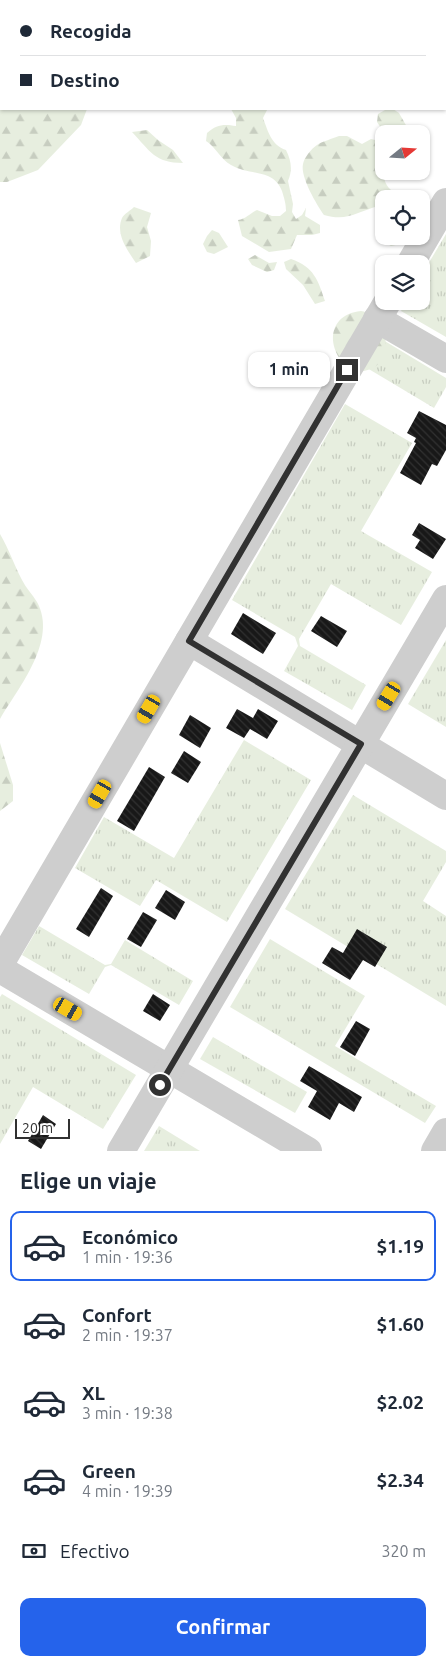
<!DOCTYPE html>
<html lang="es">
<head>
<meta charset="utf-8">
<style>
	:root { --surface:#fff; --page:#f2f2f3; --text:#1f2937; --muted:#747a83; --line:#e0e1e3; --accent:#2563eb }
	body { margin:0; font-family:Ubuntu,sans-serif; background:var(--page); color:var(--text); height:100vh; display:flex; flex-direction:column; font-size:19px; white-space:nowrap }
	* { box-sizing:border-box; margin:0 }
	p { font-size:16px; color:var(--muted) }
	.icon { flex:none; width:28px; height:28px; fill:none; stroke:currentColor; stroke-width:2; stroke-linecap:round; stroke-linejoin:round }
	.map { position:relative; height:1151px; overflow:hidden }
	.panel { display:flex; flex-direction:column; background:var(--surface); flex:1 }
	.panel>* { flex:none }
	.top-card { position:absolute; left:0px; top:0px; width:446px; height:110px; box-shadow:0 1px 4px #0004; display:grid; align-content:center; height:110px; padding:0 20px; background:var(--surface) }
	.needle { width:32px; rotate:72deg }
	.buttons { position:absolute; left:375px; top:125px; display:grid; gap:10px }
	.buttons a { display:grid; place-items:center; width:55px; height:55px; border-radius:10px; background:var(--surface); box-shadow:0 1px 4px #0004; font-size:25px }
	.scale { position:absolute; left:15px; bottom:12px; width:55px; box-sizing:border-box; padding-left:5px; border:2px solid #313131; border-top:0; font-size:14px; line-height:18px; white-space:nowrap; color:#313131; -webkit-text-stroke:4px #fff; paint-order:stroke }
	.end { position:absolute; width:22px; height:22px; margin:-11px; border:6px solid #313131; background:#fff; box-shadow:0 0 0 2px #fff }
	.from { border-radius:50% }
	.bubble { position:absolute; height:35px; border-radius:10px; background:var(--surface); box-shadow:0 1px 4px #0004; font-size:16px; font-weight:700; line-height:35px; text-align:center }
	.car { position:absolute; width:15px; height:30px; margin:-15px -8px; border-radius:6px; box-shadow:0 0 4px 1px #0007; background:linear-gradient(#f5c518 24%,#345 0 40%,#f5c518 0 76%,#345 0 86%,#f5c518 0) }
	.top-card b { display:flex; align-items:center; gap:18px; height:48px; font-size:19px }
	.top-card b+b { border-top:1px solid var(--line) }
	.top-card i { width:12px; height:12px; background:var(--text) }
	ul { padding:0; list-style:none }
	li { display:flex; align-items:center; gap:15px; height:70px; margin:0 10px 8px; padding:0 10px; border:2px solid transparent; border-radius:10px }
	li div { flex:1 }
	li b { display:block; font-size:19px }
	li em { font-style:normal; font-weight:700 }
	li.selected { border-color:var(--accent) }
	li>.icon { width:45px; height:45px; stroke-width:1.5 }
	h2 { padding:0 20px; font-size:22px; line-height:60px }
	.pay { display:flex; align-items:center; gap:12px; height:55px; padding:0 20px; font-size:19px }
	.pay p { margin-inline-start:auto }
	.cta { display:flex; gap:10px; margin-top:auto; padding:10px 20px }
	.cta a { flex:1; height:58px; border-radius:10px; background:var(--accent); color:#fff; font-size:20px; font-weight:700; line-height:58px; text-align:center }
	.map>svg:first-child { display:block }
	.grass { fill:url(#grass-tufts) }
	.forest { fill:url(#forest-firs) }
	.building { fill:url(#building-back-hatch) }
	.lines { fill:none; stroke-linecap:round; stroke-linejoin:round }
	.minor { stroke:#cecece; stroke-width:28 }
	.route { stroke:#313131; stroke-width:6 }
</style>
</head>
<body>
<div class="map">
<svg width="446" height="1151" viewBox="0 0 446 1151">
	<defs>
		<pattern id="grass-tufts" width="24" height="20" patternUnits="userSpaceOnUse" patternTransform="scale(1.25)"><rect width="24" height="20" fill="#e7eedf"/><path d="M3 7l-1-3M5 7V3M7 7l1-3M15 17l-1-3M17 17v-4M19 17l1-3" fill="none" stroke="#c7cdc0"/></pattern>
		<pattern id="forest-firs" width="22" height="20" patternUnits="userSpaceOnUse" patternTransform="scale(1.25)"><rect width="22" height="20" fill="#e7eedf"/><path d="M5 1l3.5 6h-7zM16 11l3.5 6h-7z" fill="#c7cdc0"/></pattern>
		<pattern id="building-back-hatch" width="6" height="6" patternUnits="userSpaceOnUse" patternTransform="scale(1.25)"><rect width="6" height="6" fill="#181818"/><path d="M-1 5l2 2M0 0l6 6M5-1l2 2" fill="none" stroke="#313131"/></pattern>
	</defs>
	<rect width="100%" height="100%" fill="#fff"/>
	<g class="grass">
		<polygon points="446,234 446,337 401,311 406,301 421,301 421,276"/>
		<polygon points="383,340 446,378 446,387 434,408 367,368"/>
		<polygon points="345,404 412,443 361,531 432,572 401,625 331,584 299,639 300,646 366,685 352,710 284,671 298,646 295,637 232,600"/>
		<polygon points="446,640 446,727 408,704"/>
		<polygon points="244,740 311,780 227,922 156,880 140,906 75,868 104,817 174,858"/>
		<polygon points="353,795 446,851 446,862 423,901 446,916 446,1006 285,909"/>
		<polygon points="39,926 105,965 111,964 125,940 193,981 179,1005 111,965 105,967 89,994 22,955"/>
		<polygon points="270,939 365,996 335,1046 436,1106 425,1123 230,1007"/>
		<polygon points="2,994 136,1075 103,1129 33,1087 0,1144 0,997"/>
		<polygon points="213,1037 307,1092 295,1113 200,1059"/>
		<polygon points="159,1126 200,1151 144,1151"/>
	</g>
	<g class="forest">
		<polygon points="0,0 153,0 1,1 1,109 87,109 81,125 38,170 7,182 0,182"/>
		<path d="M231 109H276L267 110 263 118C268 131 271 145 286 150 291 160 293 170 288 181L293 204 292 212 296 219 302 215 306 208 305 216 320 225V233L312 235H297L291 249 269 252 242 236 238 220C246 219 250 213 257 210L272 216H280L286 211C286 203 284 198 282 191 273 168 249 176 231 165 220 159 216 147 206 141L207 133C217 124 224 124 236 126V118Z"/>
		<polygon points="393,109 399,113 411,134 385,134 377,122 378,114 385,110"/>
		<path d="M147 130 158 140 173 150 183 163C155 163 150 151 132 132Z"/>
		<path d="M339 136H347L362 144 371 139 379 141 384 147C384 159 379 184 393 191 402 195 406 191 415 199H384V236H421V206L431 216 423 239 391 246C375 236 378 229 383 213L379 206C358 211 348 222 324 215 317 205 300 177 303 164 304 158 311 149 317 145 323 141 332 139 339 136Z"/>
		<path d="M134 207 151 213 147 227 151 241 150 256 136 263C128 251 115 234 122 218 124 214 131 210 134 207Z"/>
		<polygon points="212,230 219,233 228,247 214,254 207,252 203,244 207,236"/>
		<polygon points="255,255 269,263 277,262 274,270 267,272 252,265 248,259"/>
		<path d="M291 259C314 267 318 280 325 301L315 304 303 285 286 269 284 262Z"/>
		<path d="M361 311C368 312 376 317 381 323 388 332 387 357 378 364 373 370 363 371 356 373 327 358 322 315 361 311Z"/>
		<path d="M0 534C9 549 14 565 22 580 26 588 32 594 37 602 58 640 19 687 0 719Z"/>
		<polygon points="0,743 13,785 13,801 0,811"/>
	</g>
	<g class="building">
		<polygon points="419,411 446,425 446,450 437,466 432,464 421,485 400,473 416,443 414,442 416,438 407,433"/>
		<polygon points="419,523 446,539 433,559 415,548 420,540 412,535"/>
		<polygon points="243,613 276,633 263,654 231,634"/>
		<polygon points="321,616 347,631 337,647 311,631"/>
		<polygon points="237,709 253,718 258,709 278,721 267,739 250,729 244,738 226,728"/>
		<polygon points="190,715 211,728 200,748 179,735"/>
		<polygon points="184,751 201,762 188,783 171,773"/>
		<polygon points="149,767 165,777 134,831 117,821"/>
		<polygon points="101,888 113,896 89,937 76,929"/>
		<polygon points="166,890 185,902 175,920 155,908"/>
		<polygon points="143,912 157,920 141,947 127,939"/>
		<polygon points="357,929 387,947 375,967 363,960 350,980 322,963 332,947 343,953"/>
		<polygon points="153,994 170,1005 160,1021 143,1011"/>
		<polygon points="356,1021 370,1029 355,1056 340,1047"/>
		<polygon points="309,1066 362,1097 354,1112 339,1103 330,1120 308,1107 317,1091 300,1081"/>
		<polygon points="43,1115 56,1124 41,1149 28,1141"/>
	</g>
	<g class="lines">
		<g class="minor">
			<polyline points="410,264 446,202"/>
			<polyline points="377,319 446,359"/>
			<polyline points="189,641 446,796"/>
			<polyline points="0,964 388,301"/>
			<polyline points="0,969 308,1151"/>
			<polyline points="121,1151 446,599"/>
			<polyline points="435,1151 446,1132"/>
		</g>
	</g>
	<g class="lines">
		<polyline class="route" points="160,1085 361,744 189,641 347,370"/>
	</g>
</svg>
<div class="buttons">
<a><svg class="needle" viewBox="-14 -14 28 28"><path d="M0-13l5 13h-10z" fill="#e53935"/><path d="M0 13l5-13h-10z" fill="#747a83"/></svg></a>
<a><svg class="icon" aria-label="locate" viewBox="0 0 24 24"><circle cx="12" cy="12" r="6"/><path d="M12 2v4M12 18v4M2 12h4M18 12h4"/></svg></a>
<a><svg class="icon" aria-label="layers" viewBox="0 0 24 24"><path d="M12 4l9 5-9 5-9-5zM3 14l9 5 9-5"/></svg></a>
</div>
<div class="scale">20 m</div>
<i class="end from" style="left:160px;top:1085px"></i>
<i class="end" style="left:347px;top:370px"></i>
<div class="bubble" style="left:248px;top:352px;width:82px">1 min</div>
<i class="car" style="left:389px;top:696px;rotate:211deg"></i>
<i class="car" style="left:149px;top:709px;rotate:210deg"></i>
<i class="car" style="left:100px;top:794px;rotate:210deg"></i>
<i class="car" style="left:68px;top:1009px;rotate:120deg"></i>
<div class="top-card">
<b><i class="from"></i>Recogida</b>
<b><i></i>Destino</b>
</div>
</div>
<section class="panel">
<h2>Elige un viaje</h2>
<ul>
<li class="selected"><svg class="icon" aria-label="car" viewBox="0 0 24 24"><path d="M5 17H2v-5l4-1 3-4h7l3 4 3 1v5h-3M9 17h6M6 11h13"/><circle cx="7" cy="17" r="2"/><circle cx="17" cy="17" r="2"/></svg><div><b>Económico</b><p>1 min · 19:36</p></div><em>$1.19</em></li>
<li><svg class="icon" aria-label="car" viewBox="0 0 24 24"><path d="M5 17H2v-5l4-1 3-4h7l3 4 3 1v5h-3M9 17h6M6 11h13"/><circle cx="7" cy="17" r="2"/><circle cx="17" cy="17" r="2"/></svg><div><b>Confort</b><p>2 min · 19:37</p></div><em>$1.60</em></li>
<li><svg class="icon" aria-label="car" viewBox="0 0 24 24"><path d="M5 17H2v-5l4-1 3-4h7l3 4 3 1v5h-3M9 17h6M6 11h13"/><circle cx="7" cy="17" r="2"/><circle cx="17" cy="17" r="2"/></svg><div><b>XL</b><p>3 min · 19:38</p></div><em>$2.02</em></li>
<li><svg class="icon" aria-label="car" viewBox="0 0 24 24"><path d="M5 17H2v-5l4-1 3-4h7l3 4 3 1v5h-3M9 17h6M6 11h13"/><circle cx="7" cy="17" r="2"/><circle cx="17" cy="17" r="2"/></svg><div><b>Green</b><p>4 min · 19:39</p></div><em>$2.34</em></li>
</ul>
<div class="pay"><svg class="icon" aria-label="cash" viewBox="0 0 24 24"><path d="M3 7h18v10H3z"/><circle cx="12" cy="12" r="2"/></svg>Efectivo<p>320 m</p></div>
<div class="cta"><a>Confirmar</a></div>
</section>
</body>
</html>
